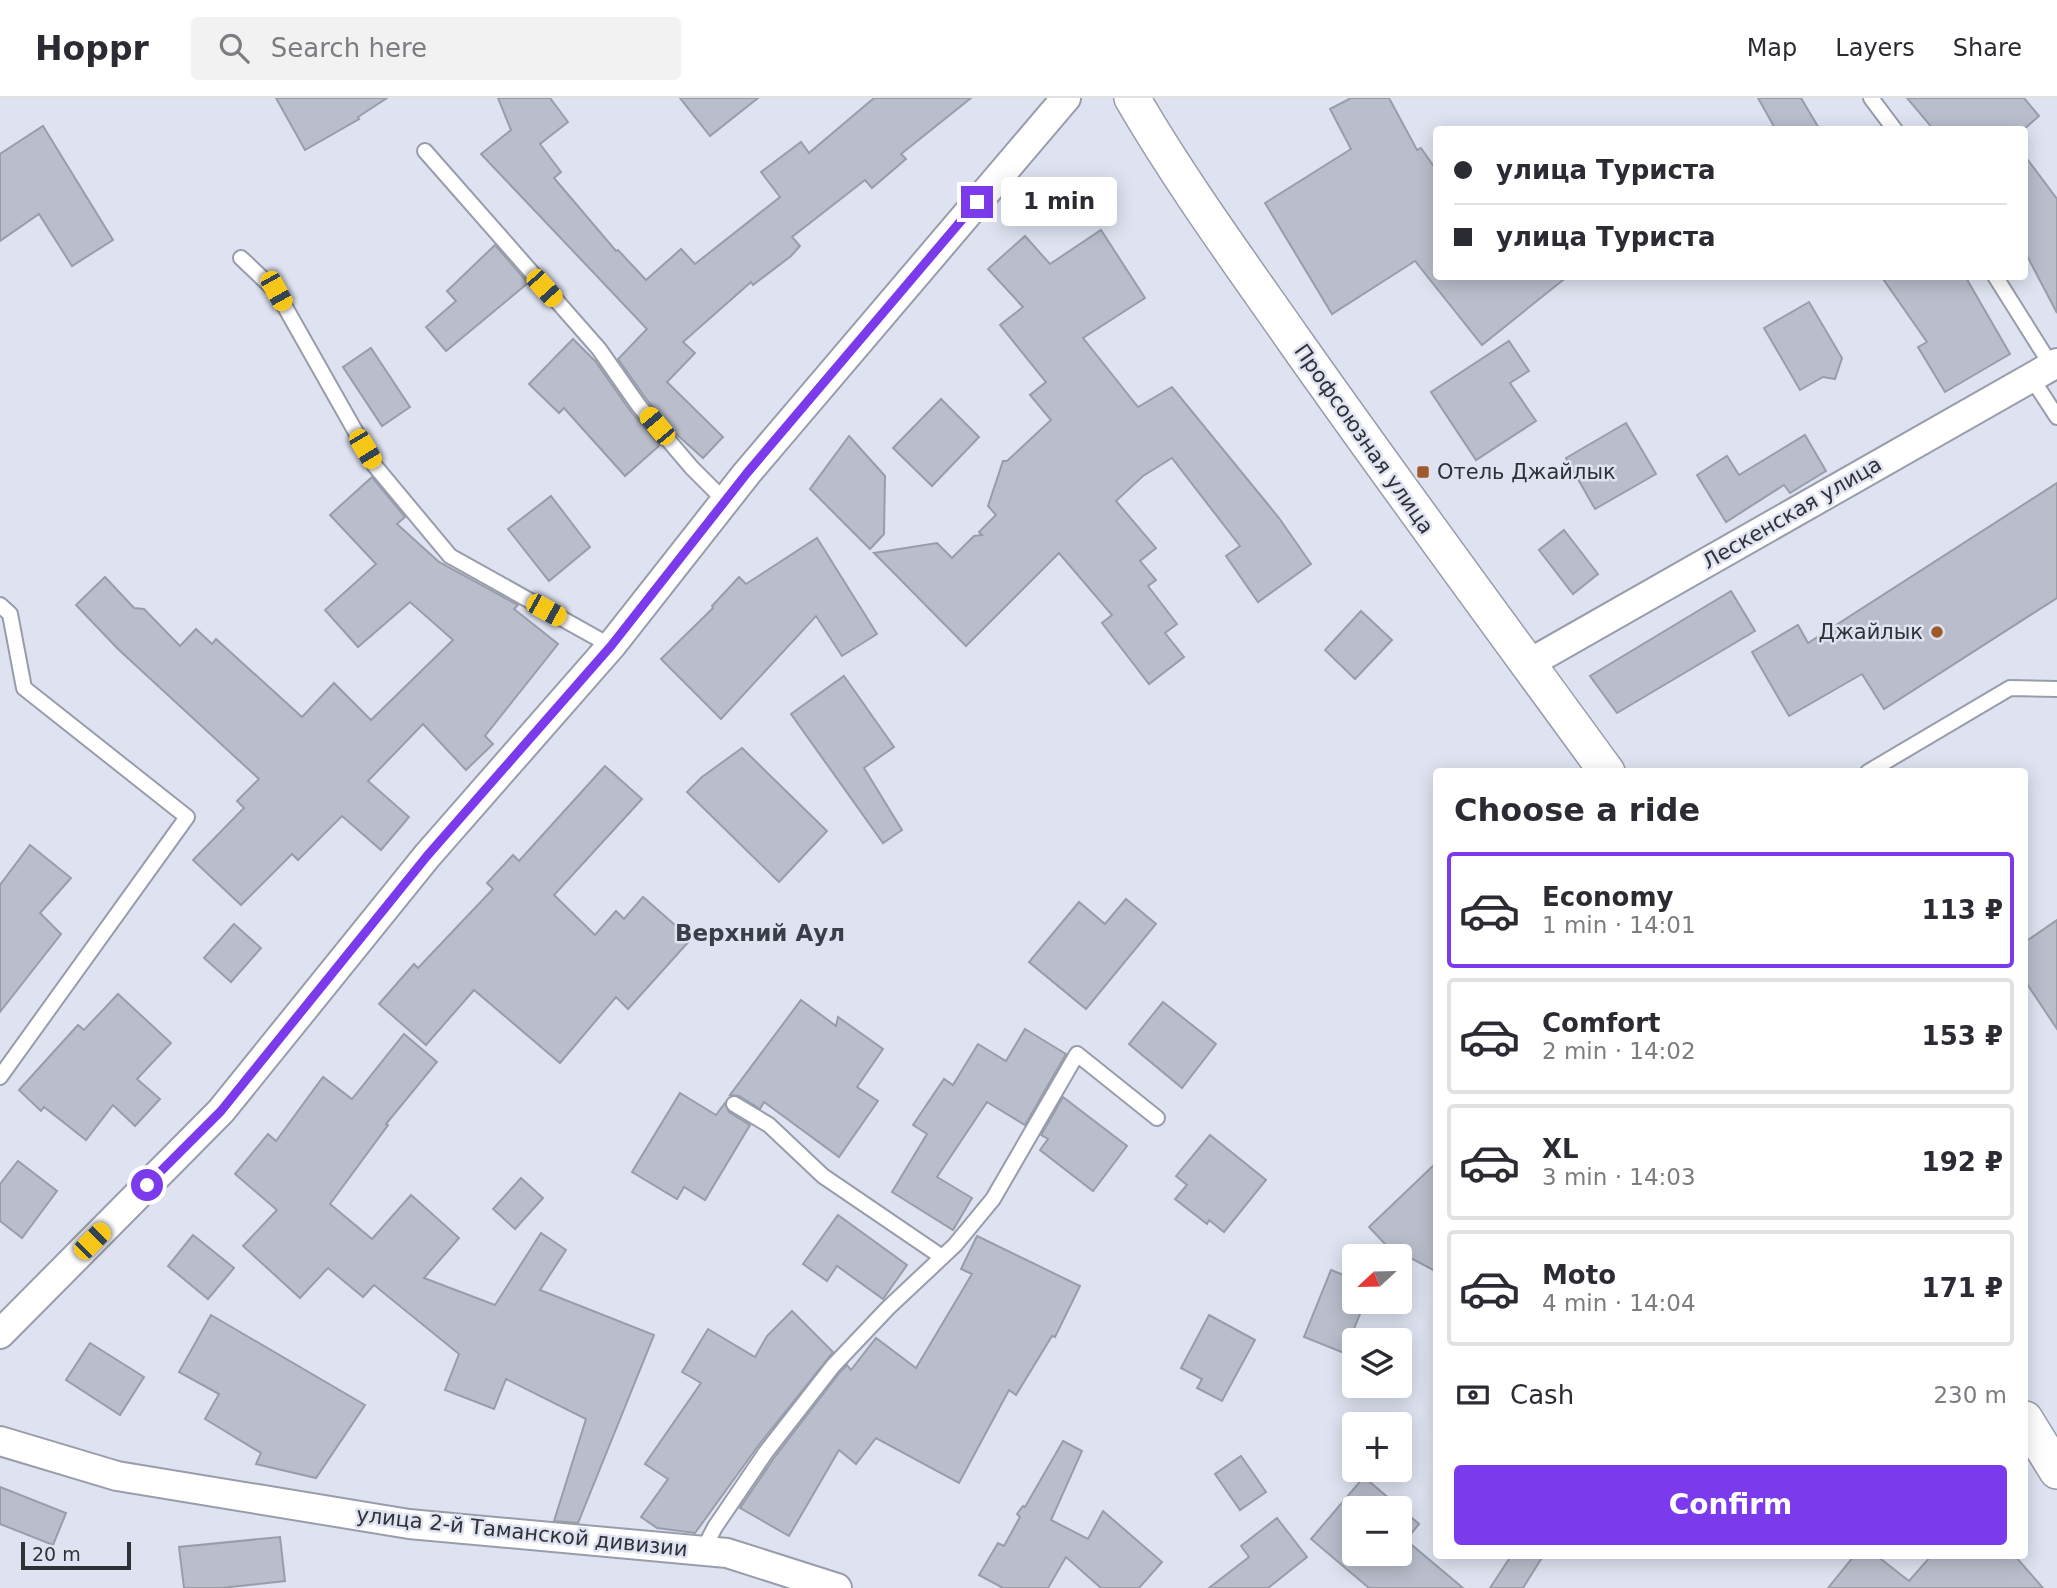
<!DOCTYPE html>
<html lang="en">
<head>
<meta charset="utf-8">
<style>
	:root { --surface:#fff; --page:#f2f2f3; --text:#2b2b33; --muted:#7c7c81; --line:#e1e1e2; --accent:#7c3aed }
	body { margin:0; font-family:"DejaVu Sans",sans-serif; background:var(--page); color:var(--text); height:100vh; display:flex; flex-direction:column; font-size:26px; white-space:nowrap }
	* { box-sizing:border-box; margin:0 }
	p { font-size:23px; color:var(--muted) }
	.icon { flex:none; width:38px; height:38px; fill:none; stroke:currentColor; stroke-width:2; stroke-linecap:round; stroke-linejoin:round }
	.map { position:relative; flex:1; overflow:hidden }
	.details { position:absolute; left:1433px; top:670px; width:595px; height:791px; display:flex; flex-direction:column; background:var(--surface); border-radius:7px; box-shadow:0 4px 18px #0003 }
	.details>* { flex:none }
	.guide { position:absolute; left:1433px; top:28px; width:595px; height:154px; border-radius:7px; box-shadow:0 4px 18px #0003; display:grid; align-content:center; height:154px; padding:0 21px; background:var(--surface) }
	.needle { width:46px; rotate:248deg }
	.buttons { position:absolute; left:1342px; top:1146px; display:grid; gap:14px }
	.buttons a { display:grid; place-items:center; width:70px; height:70px; border-radius:7px; background:var(--surface); box-shadow:0 4px 18px #0003; font-size:35px }
	.scale { position:absolute; left:21px; bottom:18px; width:110px; box-sizing:border-box; padding-left:7px; border:4px solid #2f3136; border-top:0; font-size:19px; line-height:24px; white-space:nowrap; color:#2f3136; -webkit-text-stroke:5px #dfe3f1; paint-order:stroke }
	.end { position:absolute; width:32px; height:32px; margin:-16px; border:9px solid #7c3aed; background:#fff; box-shadow:0 0 0 4px #fff }
	.from { border-radius:50% }
	.bubble { position:absolute; height:49px; border-radius:7px; background:var(--surface); box-shadow:0 4px 18px #0003; font-size:23px; font-weight:800; line-height:49px; text-align:center }
	.car { position:absolute; width:21px; height:42px; margin:-21px -10px; border-radius:9px; box-shadow:0 0 5px 2px #0007; background:linear-gradient(#f5c518 24%,#345 0 40%,#f5c518 0 76%,#345 0 86%,#f5c518 0) }
	.guide b { display:flex; align-items:center; gap:24px; height:66px; font-size:26px }
	.guide b+b { border-top:2px solid var(--line) }
	.guide i { width:18px; height:18px; background:var(--text) }
	ul { padding:0; list-style:none }
	li { display:flex; align-items:center; gap:21px; height:116px; margin:0 14px 10px; padding:0 7px; border:4px solid var(--line); border-radius:7px }
	li div { flex:1 }
	li b { display:block; font-size:26px }
	li em { font-style:normal; font-weight:800 }
	li.selected { border-color:var(--accent) }
	li>.icon { width:63px; height:63px; stroke-width:1.5 }
	h2 { padding:0 21px; font-size:32px; line-height:84px }
	.pay { display:flex; align-items:center; gap:18px; height:77px; padding:0 21px; font-size:26px }
	.pay p { margin-inline-start:auto }
	.primary-button { display:flex; gap:14px; margin-top:auto; padding:14px 21px }
	.primary-button a { flex:1; height:80px; border-radius:7px; background:var(--accent); color:#fff; font-size:28px; font-weight:800; line-height:80px; text-align:center }
	header { display:flex; align-items:center; gap:42px; box-sizing:border-box; height:98px; padding:0 35px; background:var(--surface); border-bottom:2px solid var(--line) }
	header strong { font-size:33px }
	nav { display:flex; gap:38px; margin-inline-start:auto; font-size:24px }
	.search { width:490px; height:63px; background:var(--page); display:flex; align-items:center; gap:18px; box-sizing:border-box; padding:0 24px; border-radius:7px; color:var(--muted); font-size:26px }
	.map>svg:first-child { display:block }
	.building { fill:#babecc; stroke:#999daa; stroke-width:2; fill-rule:evenodd }
	.lines { fill:none; stroke-linecap:round; stroke-linejoin:round }
	.service-casing { stroke:#999caa; stroke-width:18 }
	.minor-casing { stroke:#999caa; stroke-width:32 }
	.tertiary-casing { stroke:#999caa; stroke-width:38 }
	.service { stroke:#fff; stroke-width:14 }
	.minor { stroke:#fff; stroke-width:28 }
	.tertiary { stroke:#fff; stroke-width:35 }
	.route { stroke:#7c3aed; stroke-width:9 }
	.poi-dot { fill:#9e592d; stroke:#dfe3f1; stroke-width:2.5 }
	.labels { text-anchor:middle; stroke-width:5; stroke-linejoin:round; paint-order:stroke }
	.street-label { font-size:21px; fill:#2f3136; stroke:#dfe3f1 }
	.poi-label { font-size:21px; fill:#2f3136; stroke:#dfe3f1; text-anchor:start }
	.neighbourhood-label { font-size:23px; font-weight:bold; fill:#3b3e4a; stroke:#dfe3f1 }
</style>
</head>
<body>
<header>
<strong>Hoppr</strong>
<div class="search"><svg class="icon" aria-label="search" viewBox="0 0 24 24"><circle cx="10" cy="10" r="6"/><path d="M15 15l6 6"/></svg>Search here</div>
<nav><a>Map</a><a>Layers</a><a>Share</a></nav>
</header>
<div class="map">
<svg width="2057" height="1490" viewBox="0 0 2057 1490">
	<rect width="100%" height="100%" fill="#dfe3f1"/>
	<g class="building">
		<polygon points="276,0 387,0 358,19 359,21 305,52"/>
		<polygon points="498,0 550,0 568,24 540,46 561,74 554,80 616,153 618,152 646,182 681,151 695,166 780,99 761,74 801,44 809,55 874,0 971,0 901,56 906,61 872,90 865,82 792,139 800,148 791,158 753,187 751,184 683,244 695,255 667,284 723,339 703,360 674,334 647,302 618,261 647,231 481,56 511,32"/>
		<polygon points="680,0 758,0 710,38"/>
		<polygon points="1351,0 1389,0 1417,52 1421,50 1437,73 1437,178 1568,178 1482,247 1415,163 1332,216 1265,105 1351,51 1330,11"/>
		<polygon points="1758,0 1801,0 1820,32 1776,32"/>
		<polygon points="1907,0 2024,0 2039,18 2023,32 1934,32"/>
		<polygon points="43,28 113,142 72,168 39,116 0,143 0,56"/>
		<polygon points="2025,58 2057,101 2057,215 2025,154"/>
		<polygon points="1101,132 1145,200 1083,240 1138,309 1172,289 1279,420 1311,466 1258,504 1226,458 1240,448 1172,360 1143,378 1116,403 1156,450 1140,463 1156,482 1148,488 1177,526 1165,535 1184,559 1149,586 1102,525 1112,517 1059,455 966,548 874,455 937,445 952,460 974,438 982,437 979,434 996,417 988,408 1003,363 1007,363 1051,322 1030,297 1046,284 1000,227 1023,209 988,171 1025,138 1050,166"/>
		<polygon points="495,147 528,185 446,253 426,229 456,203 447,193"/>
		<polygon points="1881,178 1965,178 2010,256 1945,294 1918,249 1927,244"/>
		<polygon points="1809,204 1842,260 1835,281 1823,279 1800,292 1764,230"/>
		<polygon points="573,241 596,264 631,314 660,347 625,378 564,310 559,315 529,286"/>
		<polygon points="1509,243 1529,273 1510,285 1536,323 1476,362 1431,294"/>
		<polygon points="371,250 410,309 382,328 343,269"/>
		<polygon points="941,301 979,339 932,388 893,350"/>
		<polygon points="1626,325 1656,376 1595,411 1566,360"/>
		<polygon points="1805,337 1826,373 1790,395 1784,387 1726,424 1697,377 1727,358 1739,377"/>
		<polygon points="849,338 885,378 884,436 870,451 810,391"/>
		<polygon points="372,379 405,419 397,426 439,464 518,507 514,511 558,546 485,638 493,646 466,672 423,626 368,683 409,719 381,752 342,718 298,762 292,756 241,807 193,762 244,710 237,703 259,681 118,551 76,507 105,479 134,510 144,511 180,548 196,531 212,546 216,541 302,619 334,585 371,622 453,542 410,504 358,549 325,512 376,466 330,417"/>
		<polygon points="2057,385 2057,500 1884,611 1862,576 1789,618 1752,554 1798,527 1808,545"/>
		<polygon points="551,398 590,449 549,483 508,431"/>
		<polygon points="1564,432 1598,476 1573,496 1539,452"/>
		<polygon points="817,440 877,536 842,558 816,518 721,621 661,561 713,510 712,508 739,479 746,486"/>
		<polygon points="1731,493 1755,533 1617,615 1590,578"/>
		<polygon points="1361,513 1392,542 1355,581 1325,552"/>
		<polygon points="844,578 894,649 864,670 902,732 883,745 791,616"/>
		<polygon points="742,650 827,733 779,784 687,694 702,679"/>
		<polygon points="605,668 642,701 554,797 595,837 616,813 624,821 643,799 691,841 628,911 616,899 560,965 474,892 426,947 379,906 414,866 418,870 493,791 487,785 513,757 519,763"/>
		<polygon points="30,747 71,780 40,815 61,836 0,914 0,787"/>
		<polygon points="1126,801 1156,826 1086,911 1029,864 1079,804 1105,826"/>
		<polygon points="2057,822 2057,931 2025,883 2025,844"/>
		<polygon points="234,826 261,850 231,884 204,860"/>
		<polygon points="118,896 171,945 137,981 160,1001 135,1028 113,1007 86,1042 44,1009 41,1013 19,992 78,927 84,932"/>
		<polygon points="801,902 836,928 838,919 883,951 857,989 878,1003 839,1059 764,1004 760,1011 739,998 730,997"/>
		<polygon points="1163,904 1216,946 1182,990 1129,946"/>
		<polygon points="1025,931 1066,956 1025,1027 987,1004 937,1079 972,1100 953,1132 892,1094 927,1036 913,1027 944,981 953,987 978,946 1006,963"/>
		<polygon points="404,936 437,964 386,1026 388,1027 330,1106 372,1141 411,1097 459,1140 424,1180 495,1207 541,1135 566,1152 540,1192 654,1237 578,1425 554,1423 586,1321 506,1281 494,1311 445,1292 459,1256 374,1187 363,1199 328,1170 300,1200 243,1148 277,1112 235,1076 268,1036 276,1043 323,979 352,1001"/>
		<polygon points="680,995 716,1017 725,1005 729,1014 750,1027 705,1102 684,1089 677,1101 632,1074"/>
		<polygon points="1063,999 1127,1048 1093,1093 1040,1052 1048,1041 1041,1037"/>
		<polygon points="1210,1037 1266,1082 1224,1134 1209,1122 1207,1126 1175,1101 1187,1087 1176,1078"/>
		<polygon points="18,1063 57,1093 22,1140 0,1123 0,1086"/>
		<polygon points="1437,1064 1437,1174 1407,1158 1401,1163 1369,1129"/>
		<polygon points="521,1080 543,1100 515,1131 493,1111"/>
		<polygon points="838,1117 907,1167 883,1201 837,1168 827,1183 803,1166"/>
		<polygon points="193,1137 234,1170 208,1201 168,1168"/>
		<polygon points="977,1138 1080,1188 1055,1239 1052,1238 1016,1297 1009,1292 959,1385 876,1340 856,1366 839,1352 789,1438 740,1410 774,1360 840,1274 847,1267 851,1272 876,1240 916,1270 972,1176 961,1171"/>
		<polygon points="1331,1172 1354,1181 1354,1204 1365,1204 1344,1255 1304,1239"/>
		<polygon points="792,1213 833,1254 758,1348 695,1435 657,1430 641,1419 668,1381 645,1366 701,1285 682,1274 708,1231 755,1259 767,1238"/>
		<polygon points="211,1217 365,1307 316,1380 256,1366 261,1355 205,1321 219,1296 179,1274"/>
		<polygon points="1209,1217 1255,1242 1222,1303 1197,1290 1202,1281 1181,1270"/>
		<polygon points="90,1245 144,1279 120,1317 66,1282"/>
		<polygon points="1063,1343 1082,1353 1051,1422 1088,1441 1103,1413 1162,1464 1139,1490 1101,1490 1066,1459 1048,1490 1003,1490 979,1477 998,1445 1004,1448 1020,1419 1017,1416 1023,1408 1025,1409"/>
		<polygon points="1241,1358 1266,1394 1240,1412 1215,1376"/>
		<path d="M1364 1379 1419 1426 1406 1442 1463 1490H1369L1311 1441ZM1354 1410H1400V1456H1354Z"/>
		<polygon points="0,1389 66,1415 53,1447 0,1426"/>
		<polygon points="1277,1420 1307,1459 1268,1490 1209,1490 1249,1459 1241,1448"/>
		<polygon points="280,1439 285,1483 221,1490 184,1490 179,1449"/>
		<polygon points="1511,1458 1543,1458 1523,1490 1490,1490"/>
		<polygon points="1854,1458 1877,1458 1909,1483 1931,1458 2015,1458 2043,1490 1828,1490"/>
	</g>
	<g class="lines">
		<g class="service-casing">
			<g id="service">
				<polyline points="1871,0 1895,32"/>
				<polyline points="425,53 599,251 639,308 692,370 725,403"/>
				<polyline points="241,160 276,193 375,368 450,458 611,548"/>
				<polyline points="1995,178 2051,267"/>
				<polyline points="2031,279 2057,319"/>
				<polyline points="0,507 10,516 24,590 187,719 0,979"/>
				<polyline points="1868,674 2010,590 2057,591"/>
				<polyline points="734,1006 769,1027 823,1078 942,1159"/>
				<polyline points="703,1452 715,1429 766,1354 833,1268 888,1210 955,1147 993,1101 1077,956 1157,1020"/>
			</g>
		</g>
		<g class="minor-casing">
			<g id="minor">
				<polyline points="1528,566 2057,265"/>
				<polyline points="0,1236 221,1013 427,758 611,548 747,375 1066,0"/>
				<polyline points="0,1343 117,1378 409,1426 727,1455 837,1490"/>
			</g>
		</g>
		<g class="tertiary-casing">
			<g id="tertiary">
				<path d="M1132 0C1181 84 1238 162 1294 242 1396 387 1502 530 1607 674"/>
				<polyline points="2025,1321 2057,1373"/>
			</g>
		</g>
		<use href="#service" class="service"/>
		<use href="#minor" class="minor"/>
		<use href="#tertiary" class="tertiary"/>
	</g>
	<g class="lines">
		<polyline class="route" points="147,1087 221,1013 427,758 611,548 747,375 977,104"/>
	</g>
	<g class="poi-dot">
		<rect x="1416" y="367" width="14" height="14" rx="3.5"/>
		<circle cx="1937" cy="534" r="7"/>
	</g>
	<g class="labels">
		<g class="street-label">
			<text transform="translate(1364 341) rotate(55)" y="7">Профсоюзная улица</text>
			<text transform="translate(1792 415) rotate(-30)" y="7">Лескенская улица</text>
			<text transform="translate(522 1434) rotate(6)" y="7">улица 2-й Таманской дивизии</text>
		</g>
		<g class="poi-label">
			<text x="1437" y="381">Отель Джайлык</text>
			<text x="1923" y="541" text-anchor="end">Джайлык</text>
		</g>
		<g class="neighbourhood-label">
			<text x="760" y="843">Верхний Аул</text>
		</g>
	</g>
</svg>
<div class="buttons">
<a><svg class="needle" viewBox="-14 -14 28 28"><path d="M0-13l5 13h-10z" fill="#e53935"/><path d="M0 13l5-13h-10z" fill="#7c7c81"/></svg></a>
<a><svg class="icon" aria-label="layers" viewBox="0 0 24 24"><path d="M12 4l9 5-9 5-9-5zM3 14l9 5 9-5"/></svg></a>
<a>+</a>
<a>−</a>
</div>
<div class="scale">20 m</div>
<i class="end from" style="left:147px;top:1087px"></i>
<i class="end" style="left:977px;top:104px"></i>
<div class="bubble" style="left:1001px;top:79px;width:116px">1 min</div>
<i class="car" style="left:544px;top:190px;rotate:138deg"></i>
<i class="car" style="left:276px;top:193px;rotate:151deg"></i>
<i class="car" style="left:657px;top:328px;rotate:320deg"></i>
<i class="car" style="left:365px;top:351px;rotate:149deg"></i>
<i class="car" style="left:546px;top:512px;rotate:119deg"></i>
<i class="car" style="left:92px;top:1143px;rotate:45deg"></i>
<div class="guide">
<b><i class="from"></i>улица Туриста</b>
<b><i></i>улица Туриста</b>
</div>
<section class="details">
<h2>Choose a ride</h2>
<ul>
<li class="selected"><svg class="icon" aria-label="car" viewBox="0 0 24 24"><path d="M5 17H2v-5l4-1 3-4h7l3 4 3 1v5h-3M9 17h6M6 11h13"/><circle cx="7" cy="17" r="2"/><circle cx="17" cy="17" r="2"/></svg><div><b>Economy</b><p>1 min · 14:01</p></div><em>113 ₽</em></li>
<li><svg class="icon" aria-label="car" viewBox="0 0 24 24"><path d="M5 17H2v-5l4-1 3-4h7l3 4 3 1v5h-3M9 17h6M6 11h13"/><circle cx="7" cy="17" r="2"/><circle cx="17" cy="17" r="2"/></svg><div><b>Comfort</b><p>2 min · 14:02</p></div><em>153 ₽</em></li>
<li><svg class="icon" aria-label="car" viewBox="0 0 24 24"><path d="M5 17H2v-5l4-1 3-4h7l3 4 3 1v5h-3M9 17h6M6 11h13"/><circle cx="7" cy="17" r="2"/><circle cx="17" cy="17" r="2"/></svg><div><b>XL</b><p>3 min · 14:03</p></div><em>192 ₽</em></li>
<li><svg class="icon" aria-label="car" viewBox="0 0 24 24"><path d="M5 17H2v-5l4-1 3-4h7l3 4 3 1v5h-3M9 17h6M6 11h13"/><circle cx="7" cy="17" r="2"/><circle cx="17" cy="17" r="2"/></svg><div><b>Moto</b><p>4 min · 14:04</p></div><em>171 ₽</em></li>
</ul>
<div class="pay"><svg class="icon" aria-label="cash" viewBox="0 0 24 24"><path d="M3 7h18v10H3z"/><circle cx="12" cy="12" r="2"/></svg>Cash<p>230 m</p></div>
<div class="primary-button"><a>Confirm</a></div>
</section>
</div>
</body>
</html>
